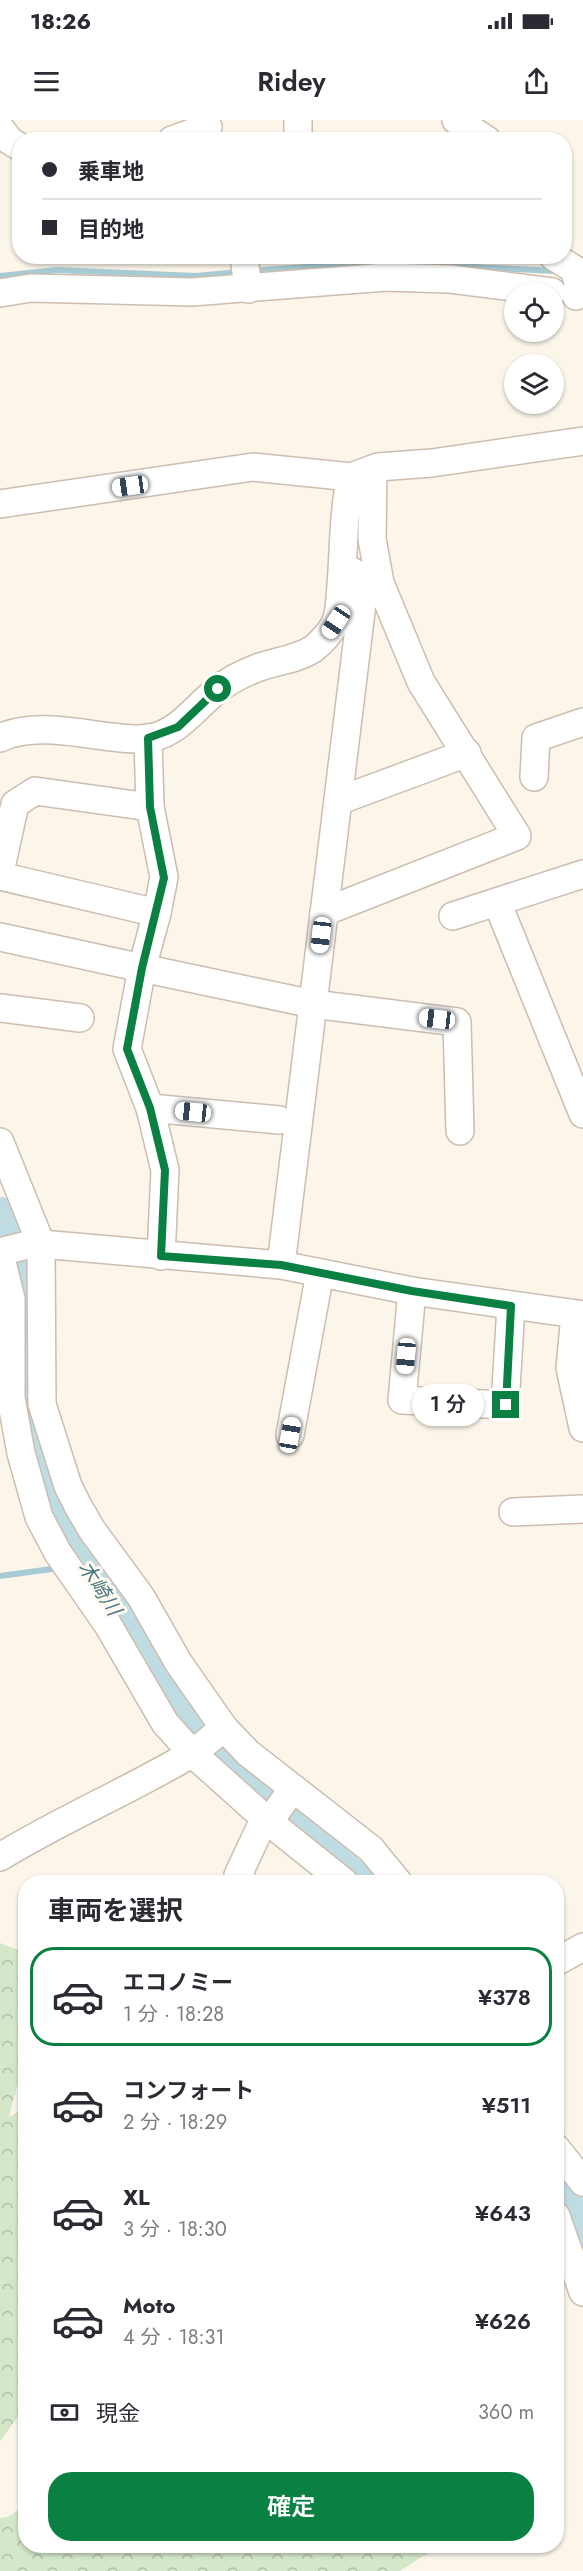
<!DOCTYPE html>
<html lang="ja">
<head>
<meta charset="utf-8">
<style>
	:root { --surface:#fff; --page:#f2f2f3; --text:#2b2b33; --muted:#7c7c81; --line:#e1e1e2; --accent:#0b8043 }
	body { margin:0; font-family:Jost,"Noto Sans JP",sans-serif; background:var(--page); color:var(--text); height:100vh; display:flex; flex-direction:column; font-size:22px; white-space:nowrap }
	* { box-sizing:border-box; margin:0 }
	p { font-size:20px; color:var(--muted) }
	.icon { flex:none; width:33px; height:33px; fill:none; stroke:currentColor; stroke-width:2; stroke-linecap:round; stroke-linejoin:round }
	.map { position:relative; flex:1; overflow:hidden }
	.sheet { position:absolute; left:18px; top:1755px; width:546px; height:678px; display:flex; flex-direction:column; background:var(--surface); border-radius:24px; box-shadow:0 2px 4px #0004 }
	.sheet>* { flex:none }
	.top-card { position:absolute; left:12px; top:12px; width:560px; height:132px; border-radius:24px; box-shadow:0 2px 4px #0004; display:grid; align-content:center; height:132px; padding:0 30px; background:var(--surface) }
	.tools { position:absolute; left:504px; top:162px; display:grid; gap:12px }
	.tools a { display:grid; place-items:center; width:60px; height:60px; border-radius:50%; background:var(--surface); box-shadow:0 2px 4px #0004; font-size:30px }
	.end { position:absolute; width:27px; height:27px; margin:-14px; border:8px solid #0b8043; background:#fff; box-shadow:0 0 0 3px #fff }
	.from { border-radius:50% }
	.bubble { position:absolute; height:42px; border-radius:21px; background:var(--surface); box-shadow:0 2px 4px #0004; font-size:20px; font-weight:600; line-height:42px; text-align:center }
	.car { position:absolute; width:18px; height:36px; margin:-18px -9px; border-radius:8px; box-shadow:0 0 4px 2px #0007; background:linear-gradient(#fff 24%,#345 0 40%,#fff 0 76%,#345 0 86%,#fff 0) }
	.top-card b { display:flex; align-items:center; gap:21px; height:57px; font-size:22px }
	.top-card b+b { border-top:2px solid var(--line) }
	.top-card i { width:15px; height:15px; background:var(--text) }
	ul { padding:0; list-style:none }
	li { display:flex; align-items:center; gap:18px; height:99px; margin:0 12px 9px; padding:0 18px; border:3px solid transparent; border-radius:24px }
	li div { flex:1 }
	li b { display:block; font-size:22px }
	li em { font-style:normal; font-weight:600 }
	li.selected { border-color:var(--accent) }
	li>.icon { width:54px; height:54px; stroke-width:1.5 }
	h2 { padding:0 30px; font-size:27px; line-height:72px }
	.pay { display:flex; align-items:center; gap:15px; height:66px; padding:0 30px; font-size:22px }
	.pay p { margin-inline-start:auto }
	.action { display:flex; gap:12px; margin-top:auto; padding:12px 30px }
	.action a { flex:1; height:69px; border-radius:24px; background:var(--accent); color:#fff; font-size:24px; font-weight:600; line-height:69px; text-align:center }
	.status { display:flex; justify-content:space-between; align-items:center; height:42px; padding:0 30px; background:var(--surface); direction:ltr }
	.status svg { height:16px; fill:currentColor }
	header { display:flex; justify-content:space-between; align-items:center; height:78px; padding:0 30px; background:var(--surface); font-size:27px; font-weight:600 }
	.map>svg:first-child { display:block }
	.forest { fill:url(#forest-crowns) }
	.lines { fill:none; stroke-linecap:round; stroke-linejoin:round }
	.stream { stroke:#a7cbd4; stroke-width:6 }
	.river { stroke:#c0dce3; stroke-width:34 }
	.minor-casing { stroke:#ccbdb0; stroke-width:30 }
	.minor { stroke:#fff; stroke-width:27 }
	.route { stroke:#0b8043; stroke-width:8 }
	.labels { text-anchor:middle; stroke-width:6; stroke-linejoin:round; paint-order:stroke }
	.water-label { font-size:20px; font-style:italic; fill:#4b7984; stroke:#fdf9f0 }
</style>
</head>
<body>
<div class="status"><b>18:26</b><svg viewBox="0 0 49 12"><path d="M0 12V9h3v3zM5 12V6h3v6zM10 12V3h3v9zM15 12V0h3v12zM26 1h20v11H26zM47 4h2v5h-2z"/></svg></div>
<header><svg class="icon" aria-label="menu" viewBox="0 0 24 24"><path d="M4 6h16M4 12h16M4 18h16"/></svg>Ridey<svg class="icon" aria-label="share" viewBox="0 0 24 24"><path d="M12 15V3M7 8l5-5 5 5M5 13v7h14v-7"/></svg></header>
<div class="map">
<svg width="583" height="2451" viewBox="0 0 583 2451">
	<defs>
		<pattern id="forest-crowns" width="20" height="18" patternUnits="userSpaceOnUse" patternTransform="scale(1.5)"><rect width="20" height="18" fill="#d4e7c9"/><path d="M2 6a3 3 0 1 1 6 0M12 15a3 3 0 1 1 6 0" fill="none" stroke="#b0bea6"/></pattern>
	</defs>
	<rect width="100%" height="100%" fill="#fbf5ea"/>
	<g class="forest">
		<polygon points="0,1823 26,1833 25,1949 20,1956 9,1997 25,1988 26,2286 0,2321"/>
		<polygon points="25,2385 26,2426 439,2426 400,2451 0,2451 0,2398 8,2397"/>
	</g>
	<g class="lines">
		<g class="stream">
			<polyline points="450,146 556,151"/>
			<polyline points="252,151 334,145 368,145"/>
			<polyline points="0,156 57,150 196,156 239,152"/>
			<polyline points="0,1456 59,1448"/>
		</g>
		<g class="river">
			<polyline points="0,1094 22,1145 25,1280 35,1332 57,1402 122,1498 187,1603 217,1641 289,1699 359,1762"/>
			<polyline points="556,2068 574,2093 583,2114"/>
		</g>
		<g class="minor-casing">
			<g id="minor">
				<polyline points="298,0 298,20"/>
				<polyline points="456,0 487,20"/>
				<polyline points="0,8 10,21 20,27"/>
				<polyline points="172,20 208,7"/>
				<polyline points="244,136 248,169"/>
				<polyline points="553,136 574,149 578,163 576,176"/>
				<polyline points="0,173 31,168 192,172 386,157 450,159 552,172"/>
				<polyline points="373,349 372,419 380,463"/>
				<polyline points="0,384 253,347 351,357 378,347 432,343 583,321"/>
				<path d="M0 618C40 599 96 619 139 619 175 619 192 590 217 570 228 561 244 553 257 548 275 541 296 540 313 529 321 523 332 511 336 501 340 491 340 477 341 465 344 429 343 392 351 357"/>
				<polyline points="534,657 536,618 583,602"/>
				<polyline points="338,681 467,633"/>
				<polyline points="150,687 164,757 157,793"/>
				<polyline points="0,752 15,684 35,671 150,687 148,618"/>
				<polyline points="0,756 157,793 142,848 313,884 457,902 460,1011"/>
				<polyline points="497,782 583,994"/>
				<polyline points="324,792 517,716 421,562 380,463 365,459"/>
				<polyline points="453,796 583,754"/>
				<polyline points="0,817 142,848 127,929 150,988 165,1050 161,1136"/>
				<polyline points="0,888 80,898"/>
				<polyline points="150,988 279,1000"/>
				<polyline points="0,1022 41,1124 42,1284 68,1366 78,1386 92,1410 141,1477 178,1542 224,1608 248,1633 371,1729 398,1762"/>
				<polyline points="0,1132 27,1125 41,1124 281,1145 412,1171 583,1195"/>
				<polyline points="0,1134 11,1179 11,1278 21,1333 39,1397 58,1433 108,1505 165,1603 192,1633 269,1702 344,1762"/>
				<polyline points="281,1145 365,459 343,446"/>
				<polyline points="412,1171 402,1280 505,1285 511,1186"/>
				<polyline points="575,1195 570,1248 583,1308"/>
				<polyline points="290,1315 320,1153"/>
				<polyline points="513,1392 583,1389"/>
				<path d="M0 1737C62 1699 129 1671 191 1634 203 1626 213 1616 224 1608"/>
				<polyline points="243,1762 238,1755 260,1708 269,1702 293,1668"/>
				<polyline points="556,1842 583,1827"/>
				<polyline points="556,2028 583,2062"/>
				<polyline points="556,2096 583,2172"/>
			</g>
		</g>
		<use href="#minor" class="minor"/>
	</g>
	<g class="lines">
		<polyline class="route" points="218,569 178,607 148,618 150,687 164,758 142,848 127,929 150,988 165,1050 161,1136 281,1145 412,1171 511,1186 506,1285"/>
	</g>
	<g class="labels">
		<g class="water-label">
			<text transform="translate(100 1468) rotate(57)" y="7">木崎川</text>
		</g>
	</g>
</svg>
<div class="tools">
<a><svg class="icon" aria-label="locate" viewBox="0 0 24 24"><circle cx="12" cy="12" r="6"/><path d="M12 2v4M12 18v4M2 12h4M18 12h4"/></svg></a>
<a><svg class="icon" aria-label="layers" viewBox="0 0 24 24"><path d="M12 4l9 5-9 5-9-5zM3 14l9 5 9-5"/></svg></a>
</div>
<i class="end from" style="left:218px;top:569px"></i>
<i class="end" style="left:506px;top:1285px"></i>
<div class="bubble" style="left:412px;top:1264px;width:72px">1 分</div>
<i class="car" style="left:130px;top:366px;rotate:262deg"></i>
<i class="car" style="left:336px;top:502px;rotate:214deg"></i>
<i class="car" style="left:321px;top:815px;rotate:187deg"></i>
<i class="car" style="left:437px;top:899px;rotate:277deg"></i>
<i class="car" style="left:193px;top:992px;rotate:276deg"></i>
<i class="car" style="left:406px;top:1236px;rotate:185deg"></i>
<i class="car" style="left:290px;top:1315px;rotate:10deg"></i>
<div class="top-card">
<b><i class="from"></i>乗車地</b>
<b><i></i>目的地</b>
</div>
<section class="sheet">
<h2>車両を選択</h2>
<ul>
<li class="selected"><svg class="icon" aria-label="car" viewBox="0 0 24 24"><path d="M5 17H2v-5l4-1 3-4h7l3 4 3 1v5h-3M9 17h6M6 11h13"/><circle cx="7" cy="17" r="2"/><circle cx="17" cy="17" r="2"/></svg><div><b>エコノミー</b><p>1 分 · 18:28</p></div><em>¥378</em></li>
<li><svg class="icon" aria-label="car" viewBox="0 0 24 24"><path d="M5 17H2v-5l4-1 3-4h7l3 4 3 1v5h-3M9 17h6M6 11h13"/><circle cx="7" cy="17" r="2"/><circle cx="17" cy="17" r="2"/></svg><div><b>コンフォート</b><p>2 分 · 18:29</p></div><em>¥511</em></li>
<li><svg class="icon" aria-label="car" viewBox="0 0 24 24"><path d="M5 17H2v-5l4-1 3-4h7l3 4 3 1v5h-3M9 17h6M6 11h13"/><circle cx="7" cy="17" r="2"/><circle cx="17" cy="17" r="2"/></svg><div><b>XL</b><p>3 分 · 18:30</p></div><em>¥643</em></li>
<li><svg class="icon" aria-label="car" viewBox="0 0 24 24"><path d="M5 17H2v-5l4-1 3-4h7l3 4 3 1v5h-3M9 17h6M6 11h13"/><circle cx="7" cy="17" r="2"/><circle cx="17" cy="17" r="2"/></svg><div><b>Moto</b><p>4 分 · 18:31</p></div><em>¥626</em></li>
</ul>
<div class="pay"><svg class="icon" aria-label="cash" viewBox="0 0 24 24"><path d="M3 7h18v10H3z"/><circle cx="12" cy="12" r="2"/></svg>現金<p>360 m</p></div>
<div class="action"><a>確定</a></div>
</section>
</div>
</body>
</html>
